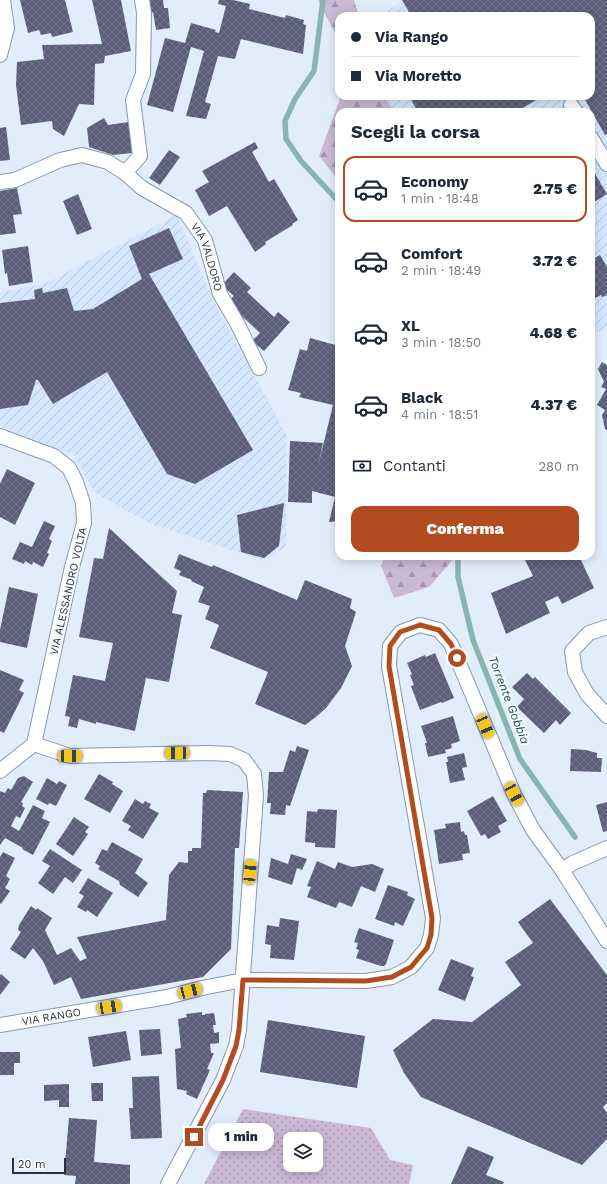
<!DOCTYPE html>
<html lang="it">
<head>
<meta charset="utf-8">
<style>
	:root { --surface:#fff; --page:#f6f6f7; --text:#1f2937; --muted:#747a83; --line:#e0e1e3; --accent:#b24c20 }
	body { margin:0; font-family:"Work Sans",sans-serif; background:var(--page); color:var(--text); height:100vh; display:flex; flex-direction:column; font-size:15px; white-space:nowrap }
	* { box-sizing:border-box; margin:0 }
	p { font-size:13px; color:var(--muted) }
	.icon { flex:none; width:22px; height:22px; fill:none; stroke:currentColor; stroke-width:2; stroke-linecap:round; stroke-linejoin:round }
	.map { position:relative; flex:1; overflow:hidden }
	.drawer { position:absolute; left:335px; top:108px; width:260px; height:452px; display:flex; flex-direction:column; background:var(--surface); border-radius:12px; box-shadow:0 2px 10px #0003 }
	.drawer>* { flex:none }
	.banner { position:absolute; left:335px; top:12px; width:260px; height:88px; border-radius:12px; box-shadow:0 2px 10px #0003; display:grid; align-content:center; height:88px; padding:0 16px; background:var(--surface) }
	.fabs { position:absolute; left:283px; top:1132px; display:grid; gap:8px }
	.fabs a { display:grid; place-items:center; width:40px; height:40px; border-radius:8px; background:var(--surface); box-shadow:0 2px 10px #0003; font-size:20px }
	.scale { position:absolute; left:12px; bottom:10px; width:54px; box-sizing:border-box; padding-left:4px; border:2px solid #2a313a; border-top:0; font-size:11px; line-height:14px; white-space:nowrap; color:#2a313a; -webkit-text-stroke:3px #f6faff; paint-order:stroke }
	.end { position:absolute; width:18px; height:18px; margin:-9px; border:5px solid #b24c20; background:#fff; box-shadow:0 0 0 2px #fff }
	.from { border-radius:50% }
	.bubble { position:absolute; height:28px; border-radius:12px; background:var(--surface); box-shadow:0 2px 10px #0003; font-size:13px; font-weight:800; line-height:28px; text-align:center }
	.car { position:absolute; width:12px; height:24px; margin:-12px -6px; border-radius:5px; box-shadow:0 0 3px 1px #0007; background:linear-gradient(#f5c518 24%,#345 0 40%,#f5c518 0 76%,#345 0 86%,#f5c518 0) }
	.banner b { display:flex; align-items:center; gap:14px; height:38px; font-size:15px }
	.banner b+b { border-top:1px solid var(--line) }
	.banner i { width:10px; height:10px; background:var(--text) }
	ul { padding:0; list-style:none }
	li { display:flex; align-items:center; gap:12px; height:66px; margin:0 8px 6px; padding:0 8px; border:2px solid transparent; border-radius:12px }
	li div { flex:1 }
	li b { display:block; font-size:15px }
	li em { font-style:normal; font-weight:800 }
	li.selected { border-color:var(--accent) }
	li>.icon { width:36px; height:36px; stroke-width:1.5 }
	h2 { padding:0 16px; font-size:18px; line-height:48px }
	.pay { display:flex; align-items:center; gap:10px; height:44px; padding:0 16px; font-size:15px }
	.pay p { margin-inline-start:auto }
	.cta { display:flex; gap:8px; margin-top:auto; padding:8px 16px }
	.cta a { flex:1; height:46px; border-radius:12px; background:var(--accent); color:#fff; font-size:16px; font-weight:800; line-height:46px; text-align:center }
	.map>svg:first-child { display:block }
	.industrial { fill:url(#industrial-furrows) }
	.grass { fill:url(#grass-dots); fill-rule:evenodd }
	.forest { fill:url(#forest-firs) }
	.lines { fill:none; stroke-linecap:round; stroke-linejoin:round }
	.stream { stroke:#8ab4b4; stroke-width:5.5 }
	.building { fill:url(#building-cross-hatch) }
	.street-casing { stroke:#8798ae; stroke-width:16 }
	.street { stroke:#fff; stroke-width:14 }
	.route { stroke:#b24c20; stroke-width:5 }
	.labels { text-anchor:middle; stroke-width:4; stroke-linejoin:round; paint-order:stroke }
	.street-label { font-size:11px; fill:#2a313a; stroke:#f6faff }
	.water-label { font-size:12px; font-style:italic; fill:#135151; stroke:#f6faff }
</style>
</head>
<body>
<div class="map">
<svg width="607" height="1184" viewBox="0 0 607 1184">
	<defs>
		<pattern id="industrial-furrows" width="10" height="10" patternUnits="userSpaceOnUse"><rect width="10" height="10" fill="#d4e7fe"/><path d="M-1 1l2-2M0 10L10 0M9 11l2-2" fill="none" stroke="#b6c7da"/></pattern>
		<pattern id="grass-dots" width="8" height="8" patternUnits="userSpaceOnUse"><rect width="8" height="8" fill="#cab8d5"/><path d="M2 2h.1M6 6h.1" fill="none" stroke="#a496ae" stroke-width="1.8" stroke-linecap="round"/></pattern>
		<pattern id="forest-firs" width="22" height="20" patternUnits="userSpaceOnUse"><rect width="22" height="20" fill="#cab8d5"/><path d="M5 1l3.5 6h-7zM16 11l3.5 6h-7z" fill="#a496ae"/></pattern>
		<pattern id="building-cross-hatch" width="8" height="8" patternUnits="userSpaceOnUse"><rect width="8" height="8" fill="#5c5d79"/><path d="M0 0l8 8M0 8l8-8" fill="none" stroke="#75768c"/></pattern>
	</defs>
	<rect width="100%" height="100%" fill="#e2edfc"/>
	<g class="industrial">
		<polygon points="607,0 607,331 591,332 591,112 394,112 384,96 591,96 591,16 379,16 403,1"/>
		<polygon points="177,215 214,302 286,434 286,546 265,561 149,523 94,492 74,455 0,426 0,292 44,284"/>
	</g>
	<path class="grass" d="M243 1109 371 1128 390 1160 413 1165 409 1184H204ZM290 1139H316V1165H290Z"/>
	<g class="forest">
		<polygon points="318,0 354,0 359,16 339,16 339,41"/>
		<polygon points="341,96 384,96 394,112 339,112 339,181 319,156"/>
		<polygon points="385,556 456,556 429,587 394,598 381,566"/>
	</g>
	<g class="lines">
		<g class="stream">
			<polyline points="323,0 314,71 295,99 285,121 286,139 301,161 339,202"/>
			<polyline points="458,556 458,577 473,640 520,759 575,837"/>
		</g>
	</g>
	<g class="building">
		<polygon points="20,0 65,0 73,32 52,37 51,33 41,35 39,30 28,33"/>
		<polygon points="92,0 121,0 131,51 105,56 104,63 95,64 94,105 79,104 64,136 53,129 52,121 21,125 16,85 17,62 44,59 42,45 102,44"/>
		<polygon points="150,0 163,0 164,8 168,8 170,28 156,30 153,12 151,13"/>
		<polygon points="219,0 233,0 250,4 249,9 285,18 286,15 304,20 303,24 306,25 303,54 241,39 235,59 218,56 205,102 211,104 206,119 186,116 204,51 191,47 173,112 147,105 165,38 185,43 191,23 216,30 215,32 219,33 226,6 218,4"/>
		<polygon points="402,0 607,0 607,134 605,135 583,96 591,96 591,16 403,16 409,12"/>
		<polygon points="409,96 543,96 516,112 418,112"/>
		<polygon points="104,118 108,125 129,122 132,153 113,155 89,147 87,128"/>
		<polygon points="6,127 10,160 0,161 0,128"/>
		<polygon points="255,142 258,148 252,152 269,182 274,179 298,220 292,224 293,225 265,242 266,244 255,252 227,206 209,216 195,190 209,182 202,171"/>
		<polygon points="169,150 180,157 160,185 149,178"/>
		<polygon points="591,167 607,194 591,204"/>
		<polygon points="17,188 22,214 13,215 16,233 0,235 0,191"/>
		<polygon points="78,194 92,229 77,235 63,201"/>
		<polygon points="169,228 183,259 149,274 253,450 195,484 167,474 107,372 53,404 38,380 36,380 28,405 0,409 0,303 35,299 34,290 42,288 43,293 67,288 74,311 93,309 142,279 129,246"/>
		<polygon points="28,246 33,282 9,286 7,273 5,274 2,250"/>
		<polygon points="600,255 607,267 607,295 602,297 601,295 591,300 591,256 593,259"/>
		<polygon points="234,272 251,288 247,292 274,317 278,312 290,322 264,351 252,341 260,333 232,307 229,300 234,296 225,288 224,283"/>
		<polygon points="310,338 339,346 339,521 329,522 335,497 312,491 312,503 288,502 290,441 323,443 318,466 333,405 299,397 301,393 288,390 300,349 307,351"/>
		<polygon points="602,362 607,365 607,430 605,429 602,415 605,410 597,405 606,389 601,387 604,382 598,369"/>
		<polygon points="7,469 35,483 15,525 0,517 0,484"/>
		<polygon points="284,503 279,546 264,558 241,552 237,515"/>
		<polygon points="44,521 55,526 49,539 52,541 47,553 49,554 43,567 33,562 32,565 25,561 24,564 12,559 20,542 32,547"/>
		<polygon points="109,528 177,591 172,613 182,615 169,682 146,678 135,731 96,722 96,724 79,719 77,728 68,726 70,717 65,716 73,675 105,681 113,643 79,637 94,558 103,559"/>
		<polygon points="179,554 212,567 213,565 297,600 305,580 352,599 350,608 356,612 345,646 352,666 341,688 326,708 316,717 305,725 255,704 268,672 210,648 219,625 205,619 210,606 198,602 204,587 191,581 192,580 179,575 181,571 174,568"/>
		<polygon points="523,556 579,556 594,588 562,604 558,596 545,602 550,613 506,634 491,593 533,576"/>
		<polygon points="9,587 38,594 27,648 0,642 0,630"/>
		<polygon points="435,653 454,698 442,703 441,702 420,710 411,686 414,685 410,675 412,674 407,663 425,655 426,657"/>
		<polygon points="0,670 24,680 19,690 24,693 4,733 0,731"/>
		<polygon points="527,673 533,679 535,677 571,713 560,725 556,720 544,733 517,707 524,699 512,687"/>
		<polygon points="453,716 460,741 451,744 452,748 445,750 446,753 428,757 425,743 427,743 421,726"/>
		<polygon points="297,746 309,750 290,806 286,805 285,815 270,814 271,803 267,803 269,772 283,772 290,750 295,752"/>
		<polygon points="571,749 586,750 597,753 597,758 602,758 601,772 570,771"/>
		<polygon points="464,753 467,767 462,768 465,780 450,783 446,762 448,762 447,757"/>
		<polygon points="99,774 113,782 112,784 123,791 110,813 84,799"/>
		<polygon points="24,776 33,782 21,802 23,803 22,806 25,808 20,818 16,816 11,826 19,831 33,805 45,811 42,818 50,822 33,855 22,849 23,848 5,838 0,845 0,791 5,793 8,788 11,790 18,778"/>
		<polygon points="47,778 57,784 59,781 67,785 56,806 49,803 48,805 36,799"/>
		<polygon points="207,790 243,792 239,848 235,848 231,949 203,977 81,999 71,977 54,985 43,961 33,948 25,959 10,949 21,932 18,930 19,925 31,906 36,910 37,908 52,918 45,930 57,955 71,948 80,961 87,958 77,937 166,920 169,875 179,862 188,863 188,851 192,851 192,848 201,848 203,793 206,793"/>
		<polygon points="493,796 507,821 498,826 501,832 488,839 485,834 481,836 467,811"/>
		<polygon points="135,799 143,804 145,801 151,804 149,808 159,813 143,839 128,830 131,826 122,821"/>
		<polygon points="607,802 607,831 603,832 596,805"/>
		<polygon points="318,809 337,810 335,848 315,847 315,843 305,842 307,811 317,812"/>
		<polygon points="74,817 89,827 85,832 88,834 73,856 56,844"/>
		<polygon points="460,822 461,832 464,831 465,835 467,835 470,853 462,854 463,860 439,864 434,830 446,828 445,824"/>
		<polygon points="112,842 143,859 135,873 148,883 138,897 120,885 119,881 98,869 100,866 95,863 102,849 107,851"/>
		<polygon points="50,849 82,870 73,883 65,877 53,894 38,883 50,866 42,861"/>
		<polygon points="3,852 15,858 6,876 10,879 5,888 10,891 1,904 0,903 0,857"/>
		<polygon points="291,854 307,859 302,870 297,868 292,885 268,877 271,858 288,864"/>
		<polygon points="317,861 335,869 338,862 352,867 372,864 384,869 375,892 361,886 352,907 339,902 336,908 307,897 311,887 307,886"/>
		<polygon points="88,878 113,893 97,917 87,910 86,912 77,907 84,896 79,893"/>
		<polygon points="388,885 408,892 407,895 415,899 403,926 395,922 394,926 375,919"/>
		<polygon points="550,899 607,975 607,1103 603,1107 607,1113 607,1139 582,1165 421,1097 404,1073 393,1050 433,1019 472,1022 521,985 505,962 533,943 518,922"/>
		<polygon points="280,918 299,921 294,960 270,958 271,945 265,944 267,925 279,927"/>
		<polygon points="359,928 394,940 386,964 384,966 381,966 356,958 359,950 356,949 358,943 354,942"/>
		<polygon points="451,959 474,968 471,976 474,977 465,1001 438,990"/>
		<polygon points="1,974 10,982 0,995 0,975"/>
		<polygon points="202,1012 202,1015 205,1015 205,1014 214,1013 216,1025 213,1025 214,1033 219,1032 219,1043 210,1044 211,1053 214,1053 207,1069 210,1070 197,1099 186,1094 187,1091 177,1089 175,1049 181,1048 178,1019 187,1017 186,1014"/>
		<polygon points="268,1020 365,1036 357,1088 260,1072"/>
		<polygon points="160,1029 162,1054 141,1056 139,1030"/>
		<polygon points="126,1031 131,1060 93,1067 88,1037"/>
		<polygon points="0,1052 20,1052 20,1063 14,1063 14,1075 0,1075"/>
		<polygon points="159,1076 162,1138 131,1139 129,1108 133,1108 132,1077"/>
		<polygon points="91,1083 103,1083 103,1101 92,1101"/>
		<polygon points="69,1084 69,1107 59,1107 59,1100 44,1101 44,1085"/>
		<polygon points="69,1118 97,1120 94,1162 130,1165 130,1184 75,1184 76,1176 64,1175"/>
		<polygon points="468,1146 494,1157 486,1175 504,1182 503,1184 451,1184"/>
	</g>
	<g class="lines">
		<g class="street-casing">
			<g id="street">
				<polyline points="0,55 7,28 3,0"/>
				<polyline points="571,105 576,112"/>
				<polyline points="591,138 607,164"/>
				<polyline points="125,173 140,156 133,100 143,74 144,13 142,0"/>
				<path id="s1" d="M0 182 15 180 60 160 82 155 108 162 125 173 142 188 186 213 205 240 220 294 237 323 259 368"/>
				<polyline points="0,436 54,456 69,468 76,482 83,503 84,523 72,567 34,744"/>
				<polyline points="607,627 589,633 572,651 575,672 587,694 607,716"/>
				<polyline points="0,771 34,744 70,756 208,753 230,754 244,760 254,774 256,796 239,1030 236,1046 223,1080 168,1184"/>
				<polyline points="562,870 573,863 607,848"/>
				<path id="s2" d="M0 1025 167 997 202 988 243 980 366 981 392 977 411 967 427 948 431 935 433 918 389 666 390 646 401 632 420 625 439 630 451 644 514 794 533 830 562 870 607 941"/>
			</g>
		</g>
		<use href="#street" class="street"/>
	</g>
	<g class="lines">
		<polyline class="route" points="194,1137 223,1080 236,1046 239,1030 243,980 366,981 392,977 411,967 427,948 431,935 432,918 389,666 390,646 400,632 420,625 439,630 451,644 457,658"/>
	</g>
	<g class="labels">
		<g class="street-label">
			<text dy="4" stroke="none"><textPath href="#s1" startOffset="257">VIA VALDORO</textPath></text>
			<text transform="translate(68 591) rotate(-77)" y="4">VIA ALESSANDRO VOLTA</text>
			<text dy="4" stroke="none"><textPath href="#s2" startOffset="52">VIA RANGO</textPath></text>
		</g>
		<g class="water-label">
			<text transform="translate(509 700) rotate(69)" y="4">Torrente Gobbia</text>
		</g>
	</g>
</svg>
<div class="fabs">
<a><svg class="icon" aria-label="layers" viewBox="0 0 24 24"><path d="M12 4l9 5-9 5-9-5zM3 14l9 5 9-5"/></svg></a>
</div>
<div class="scale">20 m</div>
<i class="end from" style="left:457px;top:658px"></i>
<i class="end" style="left:194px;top:1137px"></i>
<div class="bubble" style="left:208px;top:1123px;width:66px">1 min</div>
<i class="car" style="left:485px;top:726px;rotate:157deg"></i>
<i class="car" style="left:177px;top:753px;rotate:269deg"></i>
<i class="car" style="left:70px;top:756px;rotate:89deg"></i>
<i class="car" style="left:514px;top:794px;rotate:151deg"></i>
<i class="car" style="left:250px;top:872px;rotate:5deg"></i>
<i class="car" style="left:190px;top:991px;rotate:75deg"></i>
<i class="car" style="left:109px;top:1007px;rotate:81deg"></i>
<div class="banner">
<b><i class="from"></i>Via Rango</b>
<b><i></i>Via Moretto</b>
</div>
<section class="drawer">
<h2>Scegli la corsa</h2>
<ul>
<li class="selected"><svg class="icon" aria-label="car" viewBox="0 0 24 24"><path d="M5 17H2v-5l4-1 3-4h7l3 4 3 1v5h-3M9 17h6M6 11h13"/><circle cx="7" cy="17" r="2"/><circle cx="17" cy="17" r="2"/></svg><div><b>Economy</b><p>1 min · 18:48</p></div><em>2.75 €</em></li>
<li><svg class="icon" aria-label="car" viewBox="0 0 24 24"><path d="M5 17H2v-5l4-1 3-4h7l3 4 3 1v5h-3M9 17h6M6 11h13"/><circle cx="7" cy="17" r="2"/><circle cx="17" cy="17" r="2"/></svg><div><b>Comfort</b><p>2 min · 18:49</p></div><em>3.72 €</em></li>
<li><svg class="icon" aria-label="car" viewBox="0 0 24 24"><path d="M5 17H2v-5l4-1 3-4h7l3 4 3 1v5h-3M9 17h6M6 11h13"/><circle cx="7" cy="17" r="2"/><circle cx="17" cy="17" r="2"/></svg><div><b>XL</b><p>3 min · 18:50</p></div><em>4.68 €</em></li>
<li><svg class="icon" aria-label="car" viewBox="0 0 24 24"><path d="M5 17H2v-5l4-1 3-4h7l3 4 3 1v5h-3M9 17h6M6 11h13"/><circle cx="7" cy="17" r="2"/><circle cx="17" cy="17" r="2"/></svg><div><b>Black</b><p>4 min · 18:51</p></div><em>4.37 €</em></li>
</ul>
<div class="pay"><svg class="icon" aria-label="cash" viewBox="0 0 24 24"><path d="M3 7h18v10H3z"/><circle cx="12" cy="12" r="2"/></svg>Contanti<p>280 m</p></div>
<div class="cta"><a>Conferma</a></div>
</section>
</div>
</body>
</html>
